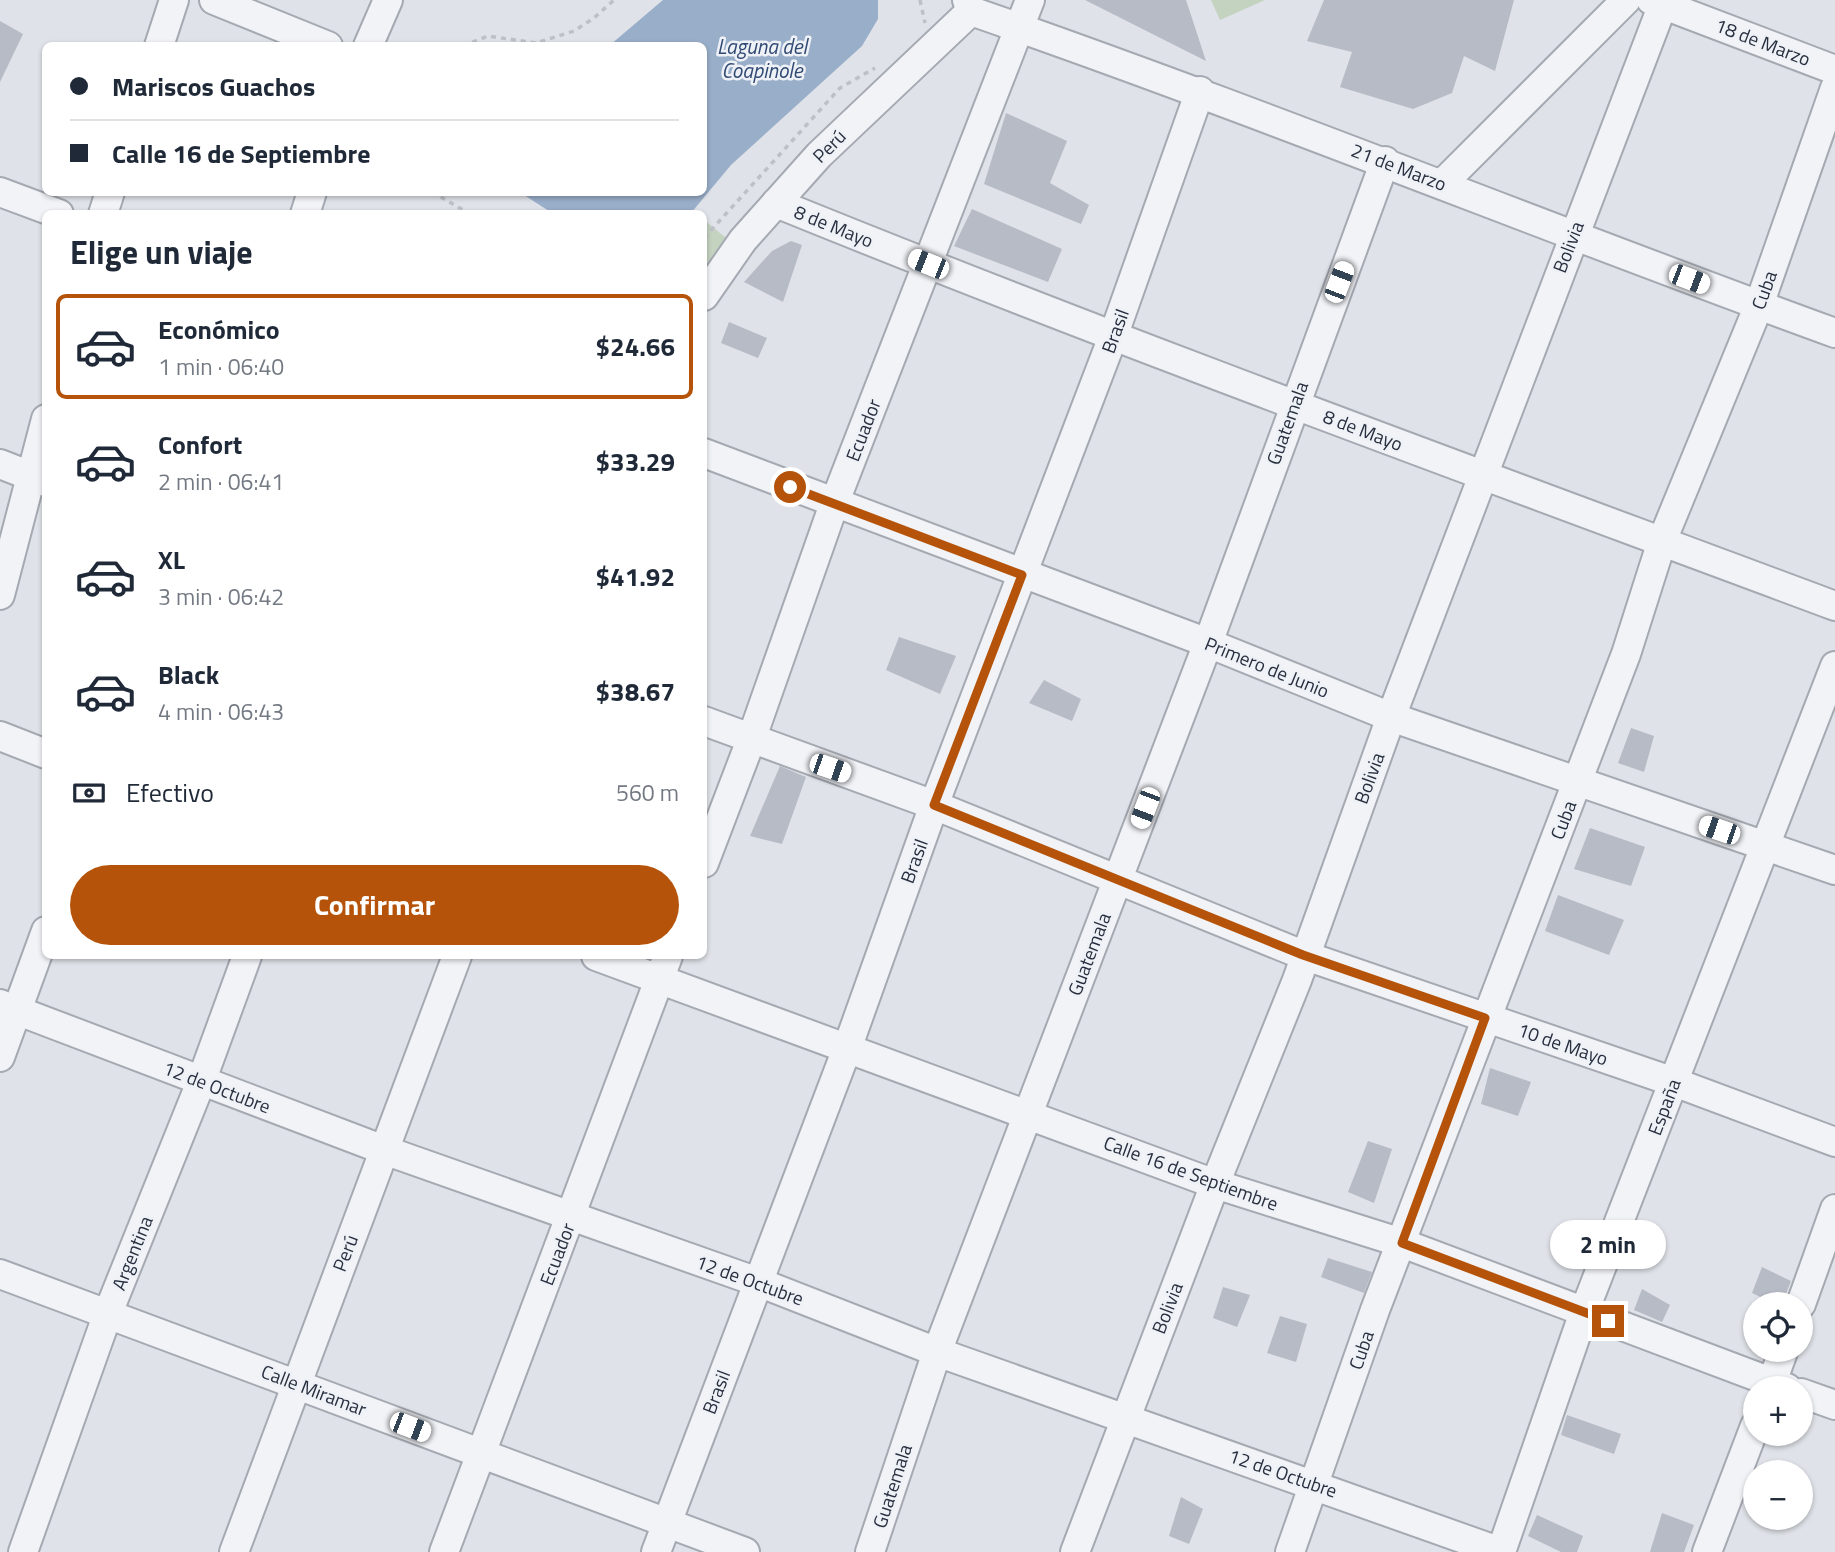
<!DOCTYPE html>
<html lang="es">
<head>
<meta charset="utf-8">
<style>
	:root { --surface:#fff; --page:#f2f2f3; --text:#1f2937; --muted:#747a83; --line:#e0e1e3; --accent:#b45309 }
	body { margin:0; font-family:"Titillium Web",sans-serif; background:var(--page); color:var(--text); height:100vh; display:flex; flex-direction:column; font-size:26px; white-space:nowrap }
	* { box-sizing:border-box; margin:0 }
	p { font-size:23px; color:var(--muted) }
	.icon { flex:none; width:38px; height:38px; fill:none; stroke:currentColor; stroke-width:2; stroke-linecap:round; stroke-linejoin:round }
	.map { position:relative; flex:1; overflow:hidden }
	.details { position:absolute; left:42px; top:210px; width:665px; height:749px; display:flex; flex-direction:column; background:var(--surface); border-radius:10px; box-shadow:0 2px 5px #0004 }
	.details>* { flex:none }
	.banner { position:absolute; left:42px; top:42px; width:665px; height:154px; border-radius:10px; box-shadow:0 2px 5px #0004; display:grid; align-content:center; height:154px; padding:0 28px; background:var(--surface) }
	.tools { position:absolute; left:1743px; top:1292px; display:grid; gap:14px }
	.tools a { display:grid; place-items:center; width:70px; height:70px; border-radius:50%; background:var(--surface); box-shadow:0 2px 5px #0004; font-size:35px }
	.end { position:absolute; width:32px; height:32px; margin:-16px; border:9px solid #b45309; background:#fff; box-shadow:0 0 0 4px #fff }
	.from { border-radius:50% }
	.bubble { position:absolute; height:49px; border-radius:24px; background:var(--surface); box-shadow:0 2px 5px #0004; font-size:23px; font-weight:700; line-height:49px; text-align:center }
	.car { position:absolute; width:21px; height:42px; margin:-21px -10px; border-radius:9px; box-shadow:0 0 5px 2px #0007; background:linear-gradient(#fff 24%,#345 0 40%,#fff 0 76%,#345 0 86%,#fff 0) }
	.banner b { display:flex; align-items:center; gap:24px; height:66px; font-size:26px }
	.banner b+b { border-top:2px solid var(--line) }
	.banner i { width:18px; height:18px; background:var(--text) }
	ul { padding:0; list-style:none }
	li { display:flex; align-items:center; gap:21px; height:105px; margin:0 14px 10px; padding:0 14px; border:4px solid transparent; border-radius:10px }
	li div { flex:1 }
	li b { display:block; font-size:26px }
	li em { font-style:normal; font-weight:700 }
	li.selected { border-color:var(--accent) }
	li>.icon { width:63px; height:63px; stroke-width:1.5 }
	h2 { padding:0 28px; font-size:32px; line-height:84px }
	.pay { display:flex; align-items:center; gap:18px; height:77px; padding:0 28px; font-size:26px }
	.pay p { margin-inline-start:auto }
	.cta { display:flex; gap:14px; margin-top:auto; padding:14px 28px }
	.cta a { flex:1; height:80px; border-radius:42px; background:var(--accent); color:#fff; font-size:28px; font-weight:700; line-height:80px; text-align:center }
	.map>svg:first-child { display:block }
	.green { fill:#c4d2c0 }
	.water { fill:#99aec9 }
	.building { fill:#b6bbc5 }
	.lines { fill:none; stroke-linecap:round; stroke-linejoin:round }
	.minor-casing { stroke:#a4a9b2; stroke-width:32 }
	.path { stroke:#bdc0c7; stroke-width:3.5; stroke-dasharray:5 5; stroke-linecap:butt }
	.minor { stroke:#f2f3f7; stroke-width:28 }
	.route { stroke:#b45309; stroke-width:9 }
	.labels { text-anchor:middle; stroke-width:5; stroke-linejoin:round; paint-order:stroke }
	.street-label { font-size:19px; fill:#282f3f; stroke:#eef1f6 }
	.water-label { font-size:21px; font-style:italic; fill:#324b74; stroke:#eef1f6 }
</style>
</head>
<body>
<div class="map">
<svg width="1835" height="1552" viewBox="0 0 1835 1552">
	<rect width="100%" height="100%" fill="#dfe2e8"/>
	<g class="green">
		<polygon points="1211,0 1265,0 1220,20"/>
		<polygon points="704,220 731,242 704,274"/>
	</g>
	<polygon class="water" points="663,0 878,0 878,19 862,46 731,165 691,213 552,213 521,193 704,192 704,46 610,45"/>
	<g class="building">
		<polygon points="1085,0 1186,0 1206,61"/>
		<polygon points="1324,0 1514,0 1495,71 1464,56 1452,93 1413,109 1340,87 1352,52 1307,41"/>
		<polygon points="0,21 23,34 0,82"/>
		<polygon points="1006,113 1067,141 1050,183 1089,205 1081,224 984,184"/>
		<polygon points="972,209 1062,249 1048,282 954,246"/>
		<polygon points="791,241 802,245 783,302 744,282 772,251"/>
		<polygon points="729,322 767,338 758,358 721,343"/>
		<polygon points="899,637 956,656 940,694 886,670"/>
		<polygon points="1044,680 1081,699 1072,721 1029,703"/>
		<polygon points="1631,728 1654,736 1644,772 1618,763"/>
		<polygon points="780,766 806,777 782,844 750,836"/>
		<polygon points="1590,828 1645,847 1631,886 1574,869"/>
		<polygon points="1558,895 1624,920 1609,955 1545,931"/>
		<polygon points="1490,1068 1531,1082 1518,1116 1481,1104"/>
		<polygon points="1368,1141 1392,1149 1374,1203 1348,1192"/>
		<polygon points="1328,1258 1372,1272 1364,1293 1321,1277"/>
		<polygon points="1762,1267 1791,1281 1782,1304 1775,1304 1752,1293"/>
		<polygon points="1223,1287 1250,1295 1237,1327 1213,1318"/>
		<polygon points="1642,1289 1670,1305 1662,1322 1634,1310"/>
		<polygon points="1280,1316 1307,1324 1296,1362 1267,1353"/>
		<polygon points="1567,1415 1621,1434 1614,1454 1561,1435"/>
		<polygon points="1181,1497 1203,1509 1189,1544 1169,1536"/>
		<polygon points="1662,1513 1694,1525 1684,1552 1650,1552"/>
		<polygon points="1537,1515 1583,1536 1577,1552 1561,1552 1528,1536"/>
	</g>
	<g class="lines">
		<g class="minor-casing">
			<g id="minor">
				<polyline points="214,0 328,46"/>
				<path d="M967 0 971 11C1262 112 1546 228 1835 333"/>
				<polyline points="1651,0 1835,70"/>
				<polyline points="159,46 174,0"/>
				<polyline points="368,46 388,0"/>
				<polyline points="1442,184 1626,0"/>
				<polyline points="0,192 59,214"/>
				<path d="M776 203C1126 345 1481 474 1835 606"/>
				<polyline points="103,214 110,192"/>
				<polyline points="305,214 312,192"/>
				<polyline points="704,296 743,240 819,155 971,11"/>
				<polyline points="704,453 1208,643 1391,717 1835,870"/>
				<polyline points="0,464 46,482"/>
				<polyline points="0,595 46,419"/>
				<polyline points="704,721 934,805 1303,955 1674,1082 1835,1142"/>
				<polyline points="0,736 46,754"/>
				<polyline points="704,863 751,740 834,504 1030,0"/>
				<polyline points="596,956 1215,1184 1402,1243 1787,1388"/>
				<polyline points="0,1004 384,1150 758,1282 937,1352 1501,1552"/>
				<polyline points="0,1057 46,931"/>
				<polyline points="0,1274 745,1552"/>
				<polyline points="1801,1304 1835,1209"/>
				<polyline points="1770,1388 1784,1349"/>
				<polyline points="1801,1393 1835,1405"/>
				<polyline points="23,1552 108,1313 201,1082 247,956"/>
				<polyline points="234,1552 457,956"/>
				<polyline points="444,1552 668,956"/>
				<polyline points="656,1552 848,1046 934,805 1114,334 1200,91"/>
				<polyline points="870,1552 937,1352 1208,643 1385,161"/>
				<polyline points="1075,1552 1215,1184 1297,980 1391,717 1663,4"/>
				<polyline points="1290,1552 1375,1310 1626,654 1662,541 1759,305 1835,88"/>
				<polyline points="1501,1552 1584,1312 1835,666"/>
				<polyline points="1707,1552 1755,1426"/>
			</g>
		</g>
		<g class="path">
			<polyline points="920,0 925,23"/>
			<polyline points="463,46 488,36 536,43 574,31 594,18 614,0"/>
			<polyline points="432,192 470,214"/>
			<polyline points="704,238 840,88 875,68"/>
		</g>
		<use href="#minor" class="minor"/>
	</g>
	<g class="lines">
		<polyline class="route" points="790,487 1022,575 934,805 1303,955 1485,1018 1402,1243 1608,1321"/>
	</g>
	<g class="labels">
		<g class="street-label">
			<text transform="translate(1763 42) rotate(21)" y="7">18 de Marzo</text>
			<text transform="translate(829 146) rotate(-45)" y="7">Perú</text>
			<text transform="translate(1399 167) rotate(21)" y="7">21 de Marzo</text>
			<text transform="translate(834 226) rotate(22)" y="7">8 de Mayo</text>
			<text transform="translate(1568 247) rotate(-69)" y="7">Bolivia</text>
			<text transform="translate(1764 290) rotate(-70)" y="7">Cuba</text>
			<text transform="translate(1115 331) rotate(-70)" y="7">Brasil</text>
			<text transform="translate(1287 423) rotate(-70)" y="7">Guatemala</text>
			<text transform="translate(863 430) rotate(-69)" y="7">Ecuador</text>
			<text transform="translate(1363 430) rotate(21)" y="7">8 de Mayo</text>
			<text transform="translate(1267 667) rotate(22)" y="7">Primero de Junio</text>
			<text transform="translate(1369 778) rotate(-70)" y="7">Bolivia</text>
			<text transform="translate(1563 820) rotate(-69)" y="7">Cuba</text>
			<text transform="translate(914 861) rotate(-70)" y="7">Brasil</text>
			<text transform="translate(1089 954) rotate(-69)" y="7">Guatemala</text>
			<text transform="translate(1563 1044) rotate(19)" y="7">10 de Mayo</text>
			<text transform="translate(217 1087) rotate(21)" y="7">12 de Octubre</text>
			<text transform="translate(1664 1107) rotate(-69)" y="7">España</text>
			<text transform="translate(1191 1173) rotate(20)" y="7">Calle 16 de Septiembre</text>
			<text transform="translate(132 1253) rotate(-68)" y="7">Argentina</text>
			<text transform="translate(345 1253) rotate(-69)" y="7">Perú</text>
			<text transform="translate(557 1254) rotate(-69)" y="7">Ecuador</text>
			<text transform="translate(750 1280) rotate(20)" y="7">12 de Octubre</text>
			<text transform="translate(1167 1308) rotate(-69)" y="7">Bolivia</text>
			<text transform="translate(1361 1350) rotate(-71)" y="7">Cuba</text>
			<text transform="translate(314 1390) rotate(21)" y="7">Calle Miramar</text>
			<text transform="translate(716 1392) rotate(-69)" y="7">Brasil</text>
			<text transform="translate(1283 1473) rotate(19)" y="7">12 de Octubre</text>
			<text transform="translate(892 1486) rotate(-72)" y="7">Guatemala</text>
		</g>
		<g class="water-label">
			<text x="762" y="54">Laguna del<tspan x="762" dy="24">Coapinole</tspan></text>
		</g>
	</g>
</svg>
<div class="tools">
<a><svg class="icon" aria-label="locate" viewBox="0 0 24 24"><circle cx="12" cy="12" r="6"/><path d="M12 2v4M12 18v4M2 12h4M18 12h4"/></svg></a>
<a>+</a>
<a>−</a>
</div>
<i class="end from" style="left:790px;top:487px"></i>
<i class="end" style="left:1608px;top:1321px"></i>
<div class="bubble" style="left:1550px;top:1220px;width:116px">2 min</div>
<i class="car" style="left:928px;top:264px;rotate:292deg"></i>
<i class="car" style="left:1689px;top:279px;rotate:111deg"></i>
<i class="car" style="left:1339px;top:282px;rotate:21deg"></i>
<i class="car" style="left:830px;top:768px;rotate:109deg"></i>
<i class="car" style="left:1145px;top:808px;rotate:201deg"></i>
<i class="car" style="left:1719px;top:830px;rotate:289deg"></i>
<i class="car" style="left:410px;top:1427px;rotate:111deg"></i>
<div class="banner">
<b><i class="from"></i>Mariscos Guachos</b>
<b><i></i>Calle 16 de Septiembre</b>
</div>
<section class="details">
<h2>Elige un viaje</h2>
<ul>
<li class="selected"><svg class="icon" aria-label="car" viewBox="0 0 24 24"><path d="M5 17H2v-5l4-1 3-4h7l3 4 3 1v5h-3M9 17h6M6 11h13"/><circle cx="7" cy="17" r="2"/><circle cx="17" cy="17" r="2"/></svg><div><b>Económico</b><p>1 min · 06:40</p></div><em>$24.66</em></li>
<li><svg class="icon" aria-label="car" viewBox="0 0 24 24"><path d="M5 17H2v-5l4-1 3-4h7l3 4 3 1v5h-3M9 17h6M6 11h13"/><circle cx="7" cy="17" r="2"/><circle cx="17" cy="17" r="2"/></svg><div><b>Confort</b><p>2 min · 06:41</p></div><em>$33.29</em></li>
<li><svg class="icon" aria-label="car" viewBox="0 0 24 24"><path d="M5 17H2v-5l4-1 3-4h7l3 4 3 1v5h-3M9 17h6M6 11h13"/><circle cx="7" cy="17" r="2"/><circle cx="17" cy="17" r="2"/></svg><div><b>XL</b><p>3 min · 06:42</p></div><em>$41.92</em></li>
<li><svg class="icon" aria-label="car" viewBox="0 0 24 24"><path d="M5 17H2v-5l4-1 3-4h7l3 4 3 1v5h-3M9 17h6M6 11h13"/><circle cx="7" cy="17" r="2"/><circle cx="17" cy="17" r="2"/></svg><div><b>Black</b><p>4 min · 06:43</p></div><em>$38.67</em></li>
</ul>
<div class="pay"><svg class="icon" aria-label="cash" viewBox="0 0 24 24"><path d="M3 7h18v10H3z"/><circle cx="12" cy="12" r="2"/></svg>Efectivo<p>560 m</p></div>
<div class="cta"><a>Confirmar</a></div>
</section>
</div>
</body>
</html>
